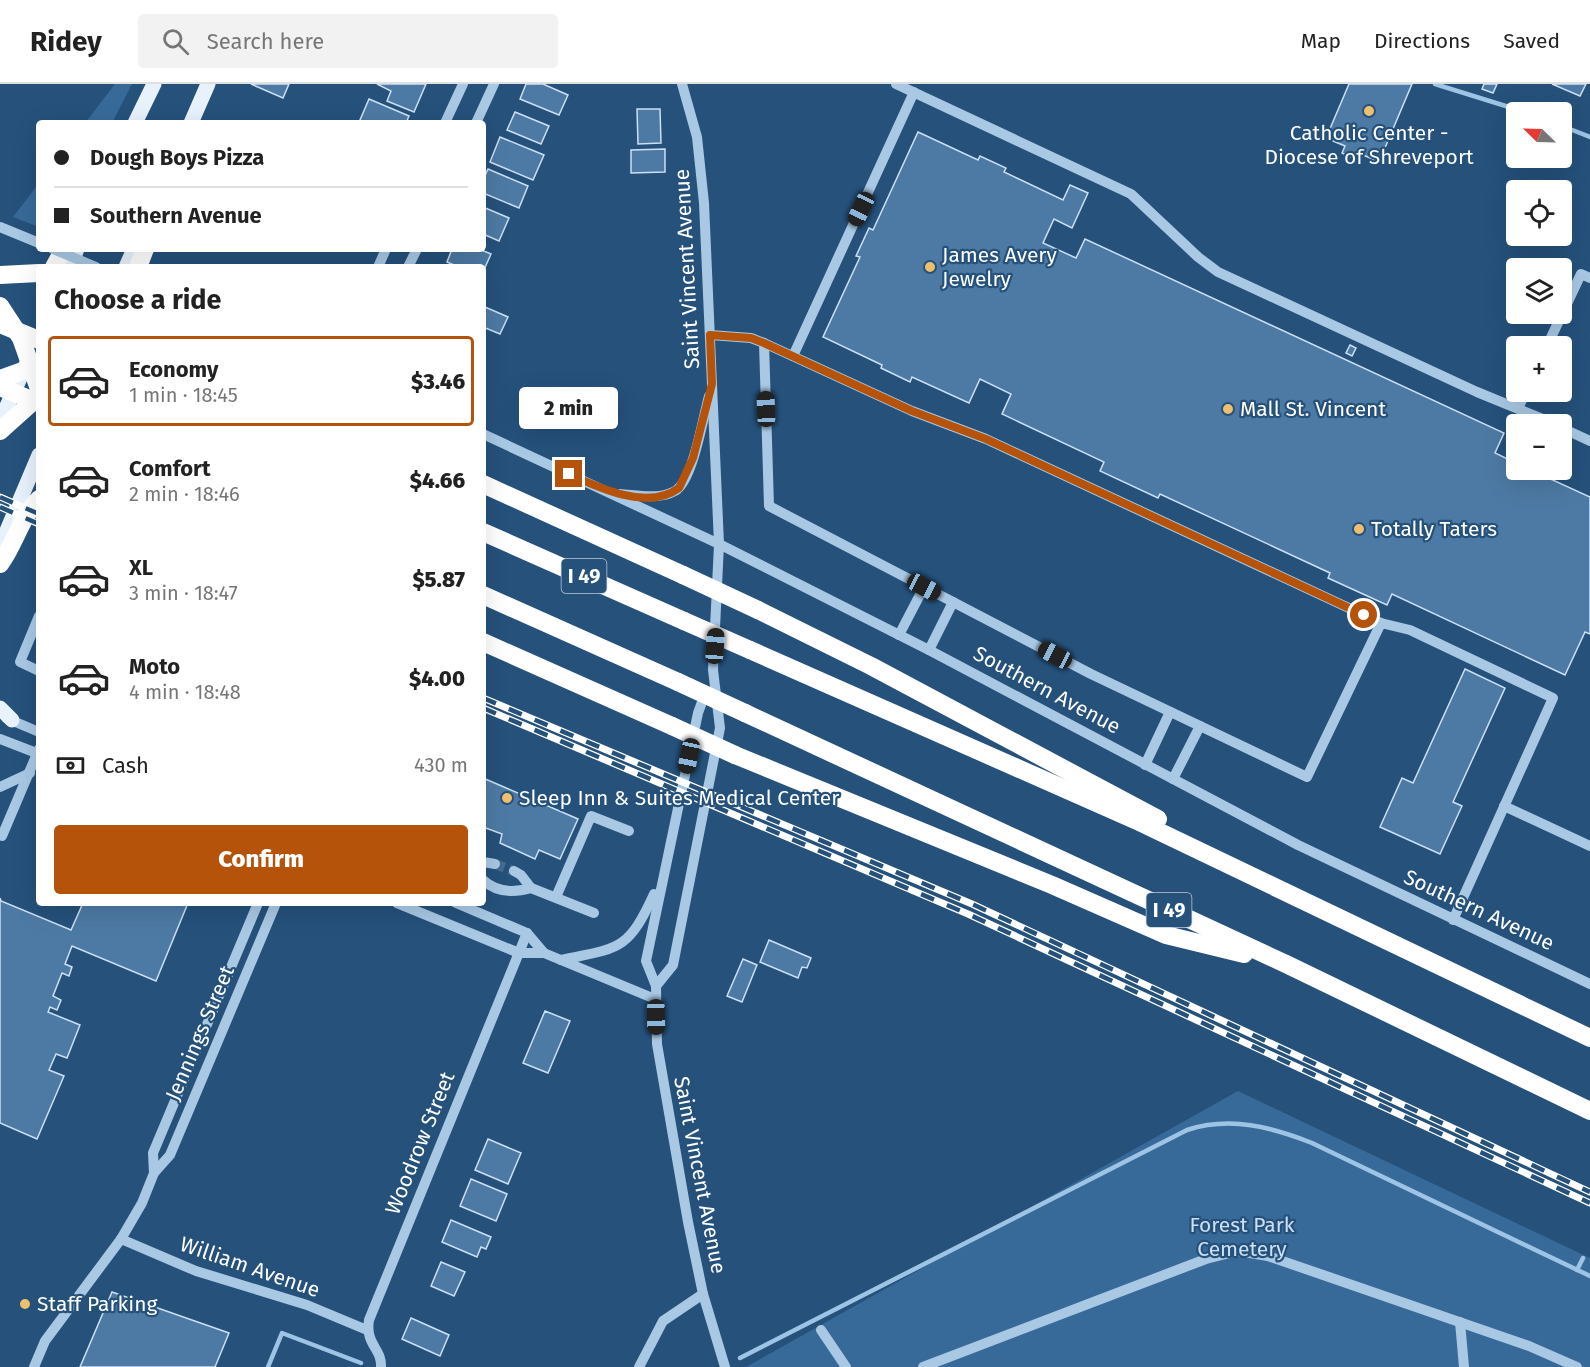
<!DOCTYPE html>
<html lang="en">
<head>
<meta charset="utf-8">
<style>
	:root { --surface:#fff; --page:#f2f2f2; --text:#222; --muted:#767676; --line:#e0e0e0; --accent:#b45309 }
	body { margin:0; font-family:"Fira Sans",sans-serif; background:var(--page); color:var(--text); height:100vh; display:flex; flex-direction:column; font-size:22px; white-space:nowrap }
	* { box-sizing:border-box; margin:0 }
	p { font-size:20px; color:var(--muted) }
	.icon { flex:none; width:33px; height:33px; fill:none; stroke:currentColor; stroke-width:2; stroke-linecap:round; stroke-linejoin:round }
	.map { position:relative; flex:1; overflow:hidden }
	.side { position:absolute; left:36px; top:180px; width:450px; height:642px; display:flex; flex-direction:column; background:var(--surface); border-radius:6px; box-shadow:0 6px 24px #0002 }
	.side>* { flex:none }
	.hud { position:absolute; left:36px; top:36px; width:450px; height:132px; border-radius:6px; box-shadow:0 6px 24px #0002; display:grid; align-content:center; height:132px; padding:0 18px; background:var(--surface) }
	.needle { width:39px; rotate:293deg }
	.tools { position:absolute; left:1506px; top:18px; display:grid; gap:12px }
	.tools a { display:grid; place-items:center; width:66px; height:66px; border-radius:6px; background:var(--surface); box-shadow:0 6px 24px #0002; font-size:30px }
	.end { position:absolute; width:27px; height:27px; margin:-14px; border:8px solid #b45309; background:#fff; box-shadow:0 0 0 3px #fff }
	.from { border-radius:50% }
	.bubble { position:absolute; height:42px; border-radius:6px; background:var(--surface); box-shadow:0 6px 24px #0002; font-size:20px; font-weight:800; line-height:42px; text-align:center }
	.car { position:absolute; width:18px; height:36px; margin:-18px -9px; border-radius:8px; box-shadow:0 0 4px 2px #0007; background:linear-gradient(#222 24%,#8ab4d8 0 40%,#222 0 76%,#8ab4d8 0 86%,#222 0) }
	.hud b { display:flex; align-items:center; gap:21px; height:57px; font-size:22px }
	.hud b+b { border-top:2px solid var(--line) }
	.hud i { width:15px; height:15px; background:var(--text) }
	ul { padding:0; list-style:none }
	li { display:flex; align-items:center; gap:18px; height:90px; margin:0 12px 9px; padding:0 6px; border:3px solid transparent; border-radius:6px }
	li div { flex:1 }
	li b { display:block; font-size:22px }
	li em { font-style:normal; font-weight:800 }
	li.selected { border-color:var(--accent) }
	li>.icon { width:54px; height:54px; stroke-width:1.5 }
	h2 { padding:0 18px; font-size:27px; line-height:72px }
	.pay { display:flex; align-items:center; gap:15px; height:66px; padding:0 18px; font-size:22px }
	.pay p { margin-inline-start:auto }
	.button { display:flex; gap:12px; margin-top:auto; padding:12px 18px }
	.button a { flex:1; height:69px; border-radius:6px; background:var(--accent); color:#fff; font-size:24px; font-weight:800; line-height:69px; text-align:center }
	header { display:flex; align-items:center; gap:36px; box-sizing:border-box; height:84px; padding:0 30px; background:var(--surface); border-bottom:2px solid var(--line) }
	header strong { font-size:28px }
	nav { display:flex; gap:33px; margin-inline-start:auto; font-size:21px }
	.search { width:420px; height:54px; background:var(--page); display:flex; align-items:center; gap:15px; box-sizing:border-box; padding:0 21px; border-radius:6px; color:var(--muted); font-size:22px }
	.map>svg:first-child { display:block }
	.green { fill:#386a99 }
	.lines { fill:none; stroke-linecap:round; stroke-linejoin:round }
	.stream { stroke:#9dc4e5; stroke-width:4.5 }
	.building { fill:#4d7aa4; stroke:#cbe0f4; stroke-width:1.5 }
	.minor-tunnel { stroke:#466b8f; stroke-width:10; stroke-dasharray:10 5; stroke-linecap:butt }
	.minor { stroke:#a8c8e4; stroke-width:10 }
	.major { stroke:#e8f2fc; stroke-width:15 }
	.highway { stroke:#fff; stroke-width:18 }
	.rail-casing { stroke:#fff; stroke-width:7 }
	.rail { stroke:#25517b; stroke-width:4.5; stroke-dasharray:14; stroke-linecap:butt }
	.minor-bridge { stroke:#a8c8e4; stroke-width:10 }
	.highway-bridge { stroke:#fff; stroke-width:18 }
	.route { stroke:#b45309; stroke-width:8 }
	.poi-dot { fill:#eebf6d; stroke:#25517b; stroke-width:2 }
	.labels { text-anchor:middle; stroke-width:4.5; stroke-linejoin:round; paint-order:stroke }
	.shield { fill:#25517b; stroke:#becbd7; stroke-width:1.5 }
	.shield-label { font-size:20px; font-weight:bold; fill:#fff }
	.poi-label { font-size:21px; fill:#fff; stroke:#25517b; text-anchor:start }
	.street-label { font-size:21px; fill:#fff; stroke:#25517b }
	.park-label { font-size:21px; fill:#cbe0f4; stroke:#25517b }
</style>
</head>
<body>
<header>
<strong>Ridey</strong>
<div class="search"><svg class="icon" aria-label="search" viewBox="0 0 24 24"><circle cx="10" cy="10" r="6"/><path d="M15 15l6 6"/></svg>Search here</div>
<nav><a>Map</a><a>Directions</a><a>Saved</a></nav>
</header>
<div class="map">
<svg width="1590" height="1283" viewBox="0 0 1590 1283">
	<rect width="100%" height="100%" fill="#25517b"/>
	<g class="green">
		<polygon points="115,0 132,0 112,39 85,39"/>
		<polygon points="39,99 39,143 13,133"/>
		<polygon points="1238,1007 1590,1174 1590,1283 746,1283"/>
	</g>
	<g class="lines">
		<g class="stream">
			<polyline points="1435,0 1525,28"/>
			<polyline points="1562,42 1590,53"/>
			<polyline points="1577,1186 1583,1174"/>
			<path d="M740 1274 1187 1046C1231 1032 1271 1043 1312 1059L1590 1192"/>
			<polyline points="268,1283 282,1249 361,1279"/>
		</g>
	</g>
	<g class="building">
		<polygon points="251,0 289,0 283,14"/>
		<polygon points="377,0 426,0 414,28 387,17 391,7"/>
		<polygon points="526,0 543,0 568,11 559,31 520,15"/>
		<polygon points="1349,0 1412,0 1379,78 1361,70 1358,76 1342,69 1345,62 1326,54"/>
		<polygon points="1484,0 1497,0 1493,9 1482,5"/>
		<polygon points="1552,0 1586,0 1580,12"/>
		<polygon points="369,15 409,32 406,39 366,39 360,36"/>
		<polygon points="637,25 660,25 661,59 638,60"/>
		<polygon points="515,28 549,42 541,60 507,46"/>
		<polygon points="918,48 978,76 980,72 1006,84 1004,88 1063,116 1070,101 1088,109 1072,144 1054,135 1043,159 1076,174 1085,155 1504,349 1495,369 1516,379 1516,386 1531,386 1590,413 1590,550 1585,548 1565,591 1392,510 1387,521 1328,494 1330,489 1160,410 1158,414 1100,387 1104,378 1002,330 1011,310 980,295 969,319 912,293 910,298 881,284 882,281 823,253 860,173 856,172 869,144 873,146"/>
		<polygon points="500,53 544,71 533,96 490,78"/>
		<polygon points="665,65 665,88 631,89 631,66"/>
		<polygon points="488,85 528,102 519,124 483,109 483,96"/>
		<polygon points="483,123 509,134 499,157 483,150"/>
		<polygon points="452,165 479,165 491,170 483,188 483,183 459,183 447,178"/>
		<polygon points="485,223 508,233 500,250 483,243"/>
		<polygon points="1350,261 1356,264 1352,272 1346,269"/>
		<polygon points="1465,585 1505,604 1453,718 1462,722 1440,770 1380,743 1402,694 1413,699"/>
		<polygon points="483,694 578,735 560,775 539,766 535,775 500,759 502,750 483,743"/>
		<polygon points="0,814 1,817 71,846 83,819 188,819 156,897 72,862 65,880 72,883 69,892 62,889 53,912 61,916 57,926 50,923 48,928 80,941 67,974 56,970 49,986 64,992 37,1055 0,1039"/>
		<polygon points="769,856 811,874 807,884 802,883 798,894 760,878"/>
		<polygon points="743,875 757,881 742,918 727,912"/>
		<polygon points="545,927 570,937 548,989 523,979"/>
		<polygon points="488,1055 521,1069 508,1100 475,1086"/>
		<polygon points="471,1095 507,1110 496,1137 460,1122"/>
		<polygon points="451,1136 491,1153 486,1165 481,1163 477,1173 442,1158"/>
		<polygon points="441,1178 465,1188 454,1212 431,1202"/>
		<polygon points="112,1208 229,1249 215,1283 80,1283"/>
		<polygon points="411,1234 449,1251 440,1272 402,1255"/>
	</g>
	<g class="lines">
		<polyline class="minor-tunnel" points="495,780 514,787"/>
		<g class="minor">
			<polyline points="896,0 1131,110 1198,173 1218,188 1477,308 1555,340"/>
			<polyline points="445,39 463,0"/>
			<polyline points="476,39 494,0"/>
			<polyline points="0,143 39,159"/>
			<polyline points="378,183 386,165"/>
			<polyline points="408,183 417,165"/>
			<polyline points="710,251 751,254 764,259 912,327 986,355 1381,539 1410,546 1553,614 1453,836"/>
			<polyline points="764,259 769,422 1091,590 1307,693 1381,539"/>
			<polyline points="1547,262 1581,190 1590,194"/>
			<polyline points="793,272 914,8"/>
			<polyline points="1518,324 1526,308"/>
			<polyline points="1562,344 1590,357"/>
			<polyline points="483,350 719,460 929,566 1298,761 1590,900"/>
			<path d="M620 410C637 411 659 416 675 407 693 397 703 333 709 312"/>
			<polyline points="39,532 20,578 39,587"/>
			<polyline points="899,551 924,503"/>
			<polyline points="929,566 953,518"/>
			<polyline points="706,607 698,629 646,877 656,902 657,960 688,1138 703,1210 725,1283"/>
			<polyline points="6,634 39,648"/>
			<polyline points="0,655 39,670"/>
			<polyline points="1145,681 1170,628"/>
			<polyline points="1173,695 1200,642"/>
			<polyline points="0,703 30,689"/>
			<polyline points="1504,722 1590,762"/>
			<polyline points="2,752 39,665"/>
			<polyline points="483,778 495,780"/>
			<polyline points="514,787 521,791 531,804"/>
			<path d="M483 796C497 809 514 809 531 804L594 829"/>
			<polyline points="556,813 591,732 629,747"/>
			<polyline points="397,819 519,869 544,869 655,915"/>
			<polyline points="456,819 527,849 544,869"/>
			<path d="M561 876C619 864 628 867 654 810"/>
			<polyline points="656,902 673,881 720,644 713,586 719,460 704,119 697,53 682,0"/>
			<polyline points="154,1089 153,1069 258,819"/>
			<polyline points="121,1155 196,1187 307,1221 367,1246"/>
			<polyline points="1460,1238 1464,1283"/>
			<polyline points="821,1246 846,1283"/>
			<polyline points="34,1283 45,1257 121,1155 142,1119 154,1089 170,1071 276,819"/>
			<path d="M381 1283C382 1264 365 1261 369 1236L527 849"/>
			<polyline points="639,1283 663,1237 703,1210"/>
			<polyline points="923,1283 1206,1175 1238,1167 1268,1172 1529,1262 1577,1283"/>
		</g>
		<g class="major">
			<polyline points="135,39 154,0"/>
			<polyline points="191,39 208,0"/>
			<polyline points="70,183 77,165"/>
			<polyline points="126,183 134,165"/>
			<polyline points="0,337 27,279"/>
			<polyline points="0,463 39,371"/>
			<polyline points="0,624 12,636"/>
		</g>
		<g class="highway">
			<polyline points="54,183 64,165"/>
			<polyline points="138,183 145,165"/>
			<polyline points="0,191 39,189"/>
			<polyline points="0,222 21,254 39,305"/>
			<polyline points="0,295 39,281"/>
			<polyline points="0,347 39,312"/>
			<polyline points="483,400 683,491"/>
			<polyline points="483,448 684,537"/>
			<path d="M0 480C15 460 21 432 39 415"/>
			<polyline points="483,511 678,598"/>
			<polyline points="758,526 871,582 1158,735"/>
			<polyline points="483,558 672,642"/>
			<polyline points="750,566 1135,736 1590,954"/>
			<polyline points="745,629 1286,880 1590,1027"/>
			<polyline points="735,671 1052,801 1166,851 1244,870"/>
		</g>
		<g class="rail-casing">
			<g id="rail">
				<polyline points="0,413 39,430"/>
				<polyline points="0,423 39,440"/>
				<polyline points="483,614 972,820 1590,1108"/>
				<polyline points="483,624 968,830 1590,1119"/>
			</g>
		</g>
		<use href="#rail" class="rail"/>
		<polyline class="minor-bridge" points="53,165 96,183"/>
		<g class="highway-bridge">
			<polyline points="0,240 39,256"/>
			<polyline points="0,303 39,319"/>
			<polyline points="683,491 758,526"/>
			<polyline points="684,537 750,566"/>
			<polyline points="678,598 745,629"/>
			<polyline points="672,642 735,671"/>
		</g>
	</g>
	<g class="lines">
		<path class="route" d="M569 390C599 404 648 427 679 404L693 374 712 300 710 251 751 254 764 259 912 327 986 355 1364 531"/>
	</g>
	<g class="poi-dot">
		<circle cx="1369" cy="27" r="6"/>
		<circle cx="930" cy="183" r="6"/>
		<circle cx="1228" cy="325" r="6"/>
		<circle cx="1359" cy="445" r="6"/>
		<circle cx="507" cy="714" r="6"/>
		<circle cx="25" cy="1220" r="6"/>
	</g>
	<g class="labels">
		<g class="shield">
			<rect x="561.5" y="475" width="45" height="34" rx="4.5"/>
			<rect x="1146.5" y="809" width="45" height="34" rx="4.5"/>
		</g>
		<g class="shield-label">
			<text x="584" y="499">I 49</text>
			<text x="1169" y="833">I 49</text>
		</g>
		<g class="poi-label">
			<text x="1369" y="56" text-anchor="middle">Catholic Center -<tspan x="1369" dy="24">Diocese of Shreveport</tspan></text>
			<text x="942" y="178">James Avery<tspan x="942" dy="24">Jewelry</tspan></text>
			<text x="1240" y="332">Mall St. Vincent</text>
			<text x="1371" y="452">Totally Taters</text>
			<text x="519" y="721">Sleep Inn &amp; Suites Medical Center</text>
			<text x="37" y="1227">Staff Parking</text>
		</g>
		<g class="street-label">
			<text transform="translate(687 185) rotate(-93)" y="7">Saint Vincent Avenue</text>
			<text transform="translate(1047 606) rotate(28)" y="7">Southern Avenue</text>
			<text transform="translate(1479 826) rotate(25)" y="7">Southern Avenue</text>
			<text transform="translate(200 949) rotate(-67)" y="7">Jennings Street</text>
			<text transform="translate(420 1059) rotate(-68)" y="7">Woodrow Street</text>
			<text transform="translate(700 1091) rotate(79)" y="7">Saint Vincent Avenue</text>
			<text transform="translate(250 1183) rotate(19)" y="7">William Avenue</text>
		</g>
		<g class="park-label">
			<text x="1242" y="1148">Forest Park<tspan x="1242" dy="24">Cemetery</tspan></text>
		</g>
	</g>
</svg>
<div class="tools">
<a><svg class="needle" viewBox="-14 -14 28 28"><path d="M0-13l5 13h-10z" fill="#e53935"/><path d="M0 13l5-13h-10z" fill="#767676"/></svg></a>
<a><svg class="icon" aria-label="locate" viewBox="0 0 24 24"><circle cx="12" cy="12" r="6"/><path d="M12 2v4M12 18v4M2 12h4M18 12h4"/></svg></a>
<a><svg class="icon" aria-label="layers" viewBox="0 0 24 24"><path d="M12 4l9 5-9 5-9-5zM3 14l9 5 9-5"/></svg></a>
<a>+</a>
<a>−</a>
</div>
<i class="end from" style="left:1364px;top:531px"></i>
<i class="end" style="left:569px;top:390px"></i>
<div class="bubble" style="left:519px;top:303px;width:99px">2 min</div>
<i class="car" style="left:861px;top:125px;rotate:205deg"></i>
<i class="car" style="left:766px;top:325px;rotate:358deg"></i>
<i class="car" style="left:924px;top:503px;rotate:118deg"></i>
<i class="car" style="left:715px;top:562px;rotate:4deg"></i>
<i class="car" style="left:1055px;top:571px;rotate:298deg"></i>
<i class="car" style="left:689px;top:672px;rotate:192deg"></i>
<i class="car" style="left:656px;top:933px;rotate:179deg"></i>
<div class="hud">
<b><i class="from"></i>Dough Boys Pizza</b>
<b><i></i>Southern Avenue</b>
</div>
<section class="side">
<h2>Choose a ride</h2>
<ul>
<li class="selected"><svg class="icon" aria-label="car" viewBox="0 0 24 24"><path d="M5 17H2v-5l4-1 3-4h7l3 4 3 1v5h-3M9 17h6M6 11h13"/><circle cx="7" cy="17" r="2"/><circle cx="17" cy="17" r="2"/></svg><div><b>Economy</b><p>1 min · 18:45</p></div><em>$3.46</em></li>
<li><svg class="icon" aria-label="car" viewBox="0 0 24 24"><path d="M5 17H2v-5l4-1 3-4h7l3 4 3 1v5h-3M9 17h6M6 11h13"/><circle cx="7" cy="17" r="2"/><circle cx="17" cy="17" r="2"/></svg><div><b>Comfort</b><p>2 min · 18:46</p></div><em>$4.66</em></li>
<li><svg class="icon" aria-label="car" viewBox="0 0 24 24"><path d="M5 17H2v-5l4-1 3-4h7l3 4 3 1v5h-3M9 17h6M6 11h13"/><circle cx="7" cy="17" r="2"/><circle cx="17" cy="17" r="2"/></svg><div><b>XL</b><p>3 min · 18:47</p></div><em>$5.87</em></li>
<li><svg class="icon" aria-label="car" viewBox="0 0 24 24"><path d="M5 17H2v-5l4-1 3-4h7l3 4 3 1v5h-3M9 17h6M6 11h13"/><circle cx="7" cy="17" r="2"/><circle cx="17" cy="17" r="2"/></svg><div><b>Moto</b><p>4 min · 18:48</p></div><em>$4.00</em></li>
</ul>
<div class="pay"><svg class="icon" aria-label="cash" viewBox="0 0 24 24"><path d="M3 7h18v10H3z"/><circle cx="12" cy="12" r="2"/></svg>Cash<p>430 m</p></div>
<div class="button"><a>Confirm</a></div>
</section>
</div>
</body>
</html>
